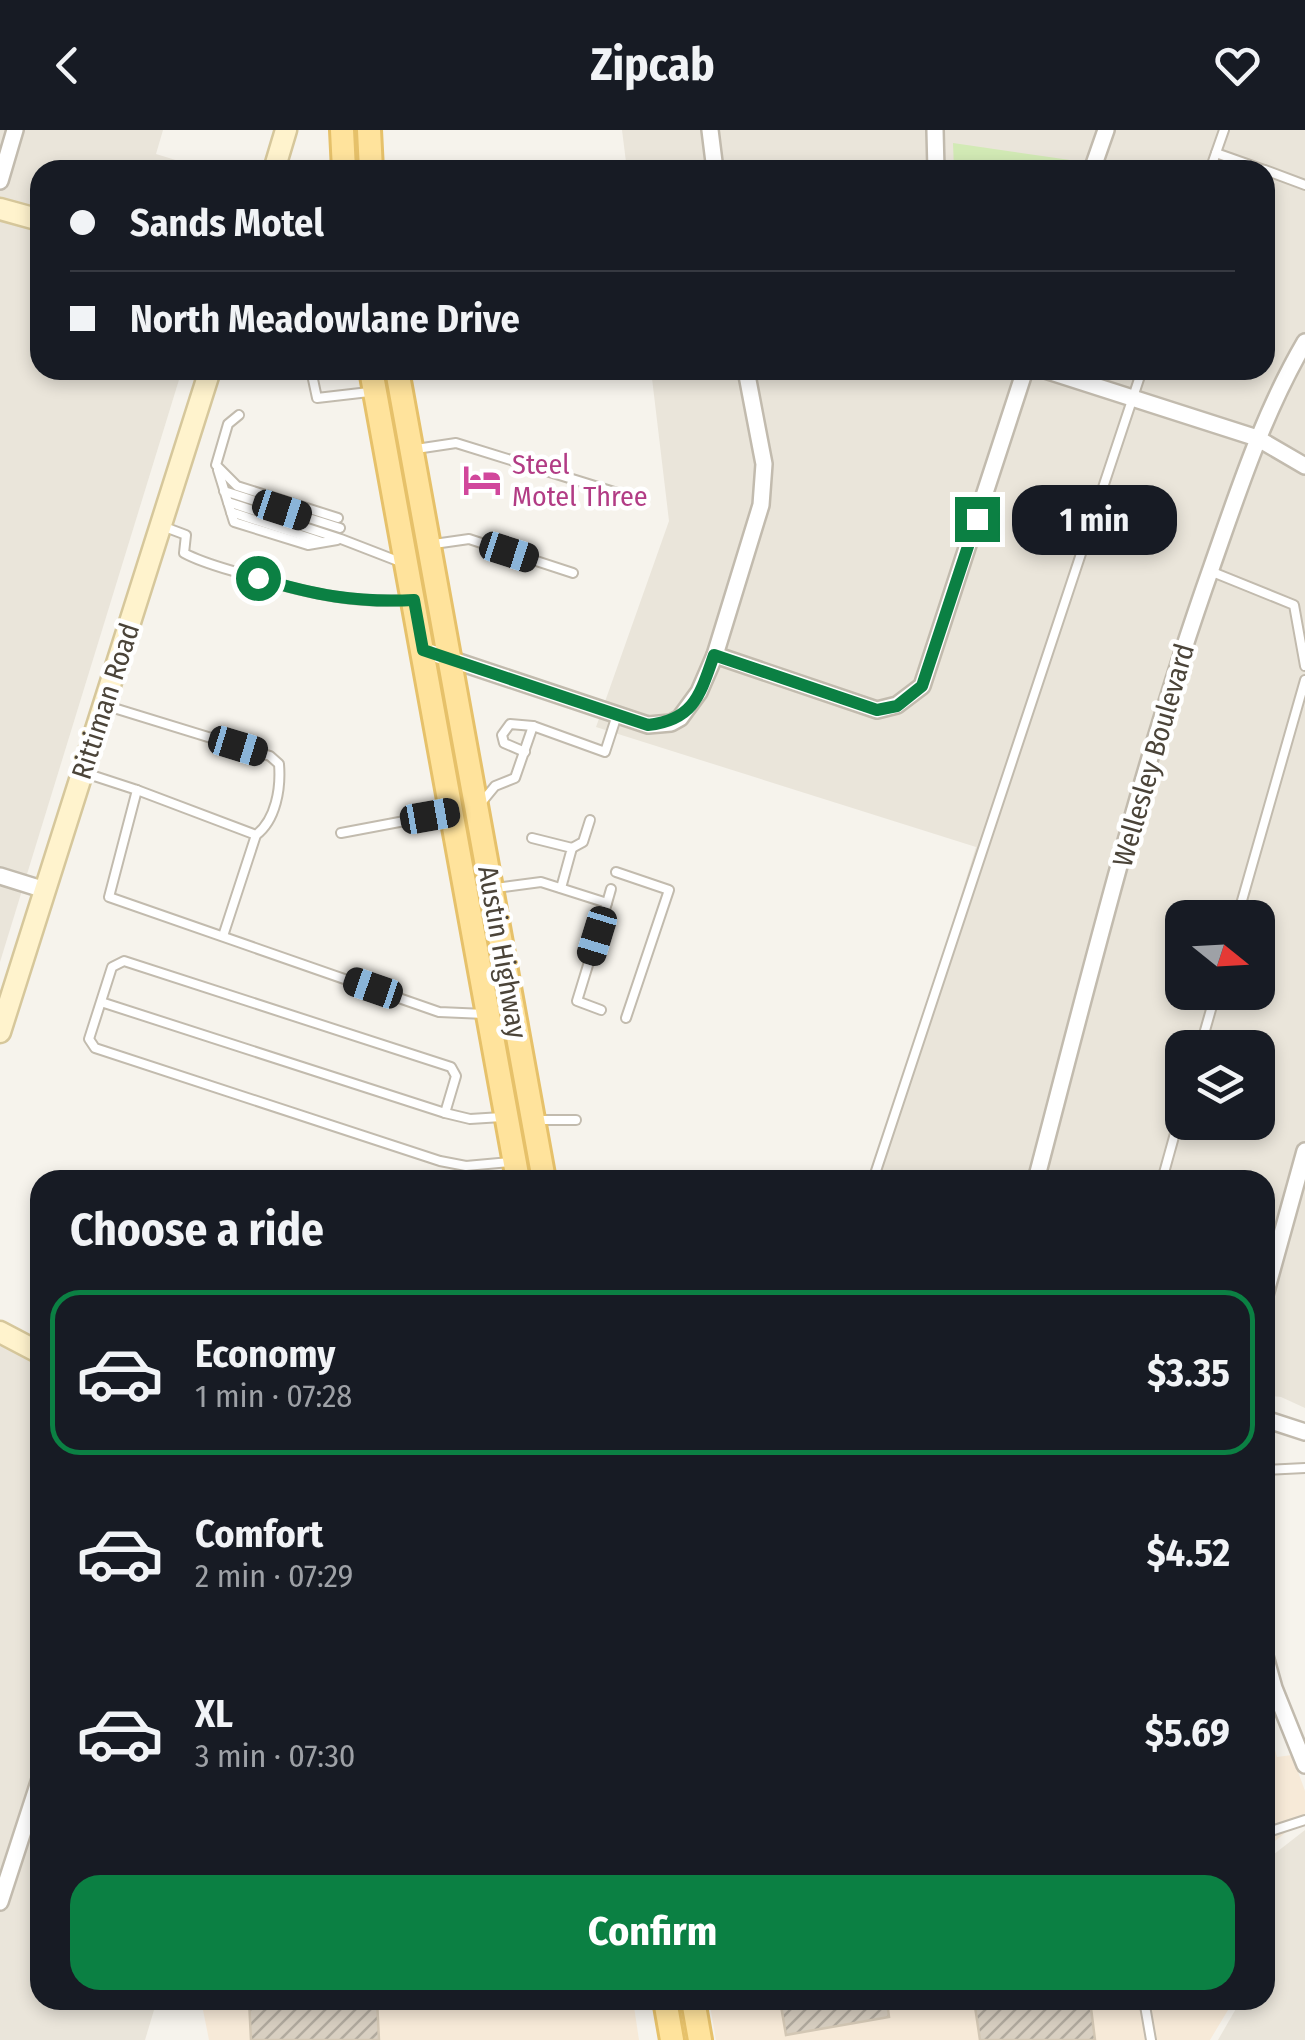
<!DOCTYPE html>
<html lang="en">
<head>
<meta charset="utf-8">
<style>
	:root { --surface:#171b24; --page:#242831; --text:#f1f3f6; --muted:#9ea1a6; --line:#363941; --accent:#0b8043 }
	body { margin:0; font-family:"Fira Sans Condensed",sans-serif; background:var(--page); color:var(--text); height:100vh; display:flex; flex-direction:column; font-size:38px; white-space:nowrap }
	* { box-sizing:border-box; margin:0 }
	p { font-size:32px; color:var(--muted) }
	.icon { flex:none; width:55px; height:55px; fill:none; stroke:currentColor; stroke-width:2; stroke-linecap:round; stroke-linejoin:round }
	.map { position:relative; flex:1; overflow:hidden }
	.panel { position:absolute; left:30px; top:1040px; width:1245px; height:840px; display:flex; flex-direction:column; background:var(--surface); border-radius:30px; box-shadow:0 5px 15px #0003 }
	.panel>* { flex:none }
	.banner { position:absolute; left:30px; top:30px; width:1245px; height:220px; border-radius:30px; box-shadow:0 5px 15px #0003; display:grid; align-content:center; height:220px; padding:0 40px; background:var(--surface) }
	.needle { width:65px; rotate:108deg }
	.tools { position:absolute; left:1165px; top:770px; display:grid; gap:20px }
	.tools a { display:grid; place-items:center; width:110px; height:110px; border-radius:20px; background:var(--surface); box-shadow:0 5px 15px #0003; font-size:50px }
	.end { position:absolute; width:45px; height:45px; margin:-22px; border:12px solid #0b8043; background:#fff; box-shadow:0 0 0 5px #fff }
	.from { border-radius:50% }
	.bubble { position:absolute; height:70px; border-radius:30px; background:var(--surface); box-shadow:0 5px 15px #0003; font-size:32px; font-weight:700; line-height:70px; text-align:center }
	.car { position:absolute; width:30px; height:60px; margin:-30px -15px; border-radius:12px; box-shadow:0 0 8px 2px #0007; background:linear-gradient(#222 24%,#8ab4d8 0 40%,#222 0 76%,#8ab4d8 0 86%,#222 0) }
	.banner b { display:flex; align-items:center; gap:35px; height:95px; font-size:38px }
	.banner b+b { border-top:2px solid var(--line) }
	.banner i { width:25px; height:25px; background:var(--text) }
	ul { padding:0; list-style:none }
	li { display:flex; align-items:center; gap:30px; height:165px; margin:0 20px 15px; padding:0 20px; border:5px solid transparent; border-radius:30px }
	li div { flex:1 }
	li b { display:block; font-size:38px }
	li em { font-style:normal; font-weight:700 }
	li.on { border-color:var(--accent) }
	li>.icon { width:90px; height:90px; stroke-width:1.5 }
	h2 { padding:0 40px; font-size:45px; line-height:120px }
	.primary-button { display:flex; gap:20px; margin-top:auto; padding:20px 40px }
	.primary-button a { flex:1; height:115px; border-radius:30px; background:var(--accent); color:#fff; font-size:40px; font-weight:700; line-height:115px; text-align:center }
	header { display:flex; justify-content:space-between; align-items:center; height:130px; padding:0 40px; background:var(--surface); font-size:45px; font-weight:700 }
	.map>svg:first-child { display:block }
	.residential { fill:#eae5da; fill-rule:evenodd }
	.commercial { fill:#f7ead8 }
	.green { fill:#d2eab5 }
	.building { fill:url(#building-hatch); stroke:#d3c7b4; stroke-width:2.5 }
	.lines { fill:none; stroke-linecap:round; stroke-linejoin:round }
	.lane-casing { stroke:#c2bbae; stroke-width:12 }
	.street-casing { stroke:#c2bbae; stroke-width:20 }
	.secondary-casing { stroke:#d6c79b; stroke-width:25 }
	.primary-casing { stroke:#e6c16a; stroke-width:28 }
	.lane { stroke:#fff; stroke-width:8 }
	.street { stroke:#fff; stroke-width:15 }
	.secondary { stroke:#fff3cd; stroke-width:20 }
	.primary { stroke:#ffe39c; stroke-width:22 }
	.route { stroke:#0b8043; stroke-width:12 }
	.labels { text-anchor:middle; stroke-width:9; stroke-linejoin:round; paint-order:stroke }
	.hotel-label { font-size:28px; fill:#b23c85; stroke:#fff; text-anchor:start }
	.street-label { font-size:28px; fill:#4b4439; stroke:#fff }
</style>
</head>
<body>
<header><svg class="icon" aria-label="back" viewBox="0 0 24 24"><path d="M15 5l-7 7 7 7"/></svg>Zipcab<svg class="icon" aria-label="heart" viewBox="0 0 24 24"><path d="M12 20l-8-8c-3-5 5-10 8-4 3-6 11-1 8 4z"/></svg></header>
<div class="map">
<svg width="1305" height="1910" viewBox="0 0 1305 1910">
	<defs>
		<pattern id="building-hatch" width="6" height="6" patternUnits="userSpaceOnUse" patternTransform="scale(2.5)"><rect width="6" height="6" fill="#d8cfc1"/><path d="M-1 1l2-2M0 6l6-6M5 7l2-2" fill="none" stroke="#b1aa9e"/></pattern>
	</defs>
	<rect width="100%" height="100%" fill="#f6f3ec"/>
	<g class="residential">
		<polygon points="0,0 163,0 156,24 208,40 40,40 40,240 182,240 0,832"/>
		<path d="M622 0H1305V1278L1281 1267 1265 1265V1050H873L976 717 596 597 669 391 651 240H1265V40H627ZM1182 788H1258V862H1182ZM1182 918H1258V992H1182Z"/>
		<polygon points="0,1215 40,1235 40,1870 157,1870 145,1910 0,1910"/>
		<polygon points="1305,1700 1305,1910 1218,1910 1241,1870 1265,1870 1265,1731"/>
	</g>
	<g class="commercial">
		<polygon points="1265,1583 1277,1627 1292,1625 1305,1661 1305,1687 1265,1719"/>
		<polygon points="201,1870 633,1870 639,1910 209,1910"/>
		<polygon points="709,1870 1234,1870 1210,1910 716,1910"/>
	</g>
	<polygon class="green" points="953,13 1077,31 1075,40 954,40"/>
	<g class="building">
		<polygon points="249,1870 377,1870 379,1910 251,1910"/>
		<polygon points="780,1870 887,1870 889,1887 786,1905"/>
		<polygon points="974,1870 1090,1870 1095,1910 980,1910"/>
	</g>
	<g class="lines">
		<g class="lane-casing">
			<g id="lane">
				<polyline points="1216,23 1264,40"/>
				<polyline points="1210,40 1224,0"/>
				<polyline points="1265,40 1305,55"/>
				<polyline points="311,240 317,268 369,262"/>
				<polyline points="239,285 228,294 216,335 237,356 338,388"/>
				<polyline points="416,319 456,313 624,365"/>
				<polyline points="218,340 234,392 308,415 337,410"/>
				<polyline points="224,361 340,398"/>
				<polyline points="228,372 341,409 403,433"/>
				<polyline points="231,382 322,412"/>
				<path d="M162 396 186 405 184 423C204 434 228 439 249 446 304 462 352 474 409 470"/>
				<polyline points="434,414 469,409 573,443"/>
				<polyline points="1210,441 1294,475 1305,536"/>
				<path d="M104 575 270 626 279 634C281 658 276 690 256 705L137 660"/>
				<polyline points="525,622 504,613 502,605 510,594 533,596"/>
				<polyline points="85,643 137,660 109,767 439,882 485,884"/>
				<polyline points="481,673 495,656 515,648 533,596 605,622 617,585"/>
				<polyline points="341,703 447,683"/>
				<polyline points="532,708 572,718 561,758"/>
				<polyline points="572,718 583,712 590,690"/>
				<polyline points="616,742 669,760 626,888"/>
				<polyline points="496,758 541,752 607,773 577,871 601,880"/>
				<polyline points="607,773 611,759"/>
				<polyline points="1237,788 1305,550"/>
				<polyline points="223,806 256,705"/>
				<polyline points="101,872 445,983 456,946 451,937 124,831 112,837 89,909 95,918 440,1031 466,1036 510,1032"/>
				<polyline points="1200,918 1216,862"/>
				<polyline points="445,983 470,989 502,987"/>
				<polyline points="535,990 576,990"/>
				<polyline points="873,1050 1142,240"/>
				<polyline points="1162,1050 1182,978"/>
				<polyline points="1265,1340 1305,1338"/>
				<polyline points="1265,1703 1305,1690"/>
				<polyline points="1144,1870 1151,1910"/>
			</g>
		</g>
		<g class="street-casing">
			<g id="street">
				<polyline points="710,0 715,40"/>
				<polyline points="935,0 936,40"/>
				<polyline points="1092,40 1106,0"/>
				<polyline points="0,51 15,0"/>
				<polyline points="1045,240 1257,308 1305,336"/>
				<polyline points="423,520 648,595 671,593 680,588 699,562 715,525 761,375 764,334 746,240"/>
				<polyline points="715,525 877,580 897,575 922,556 1025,240"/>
				<polyline points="0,746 45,760"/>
				<path d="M1036 1050C1090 844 1141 636 1212 436 1239 359 1264 282 1305 212"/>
				<polyline points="1265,1165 1305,1021"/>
				<polyline points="1265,1289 1305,1302"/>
				<polyline points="1265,1526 1274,1558 1305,1635"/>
				<polyline points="0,1772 40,1649"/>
			</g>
		</g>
		<g class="secondary-casing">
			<g id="secondary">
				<polyline points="274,40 286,0"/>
				<polyline points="0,79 40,90"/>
				<polyline points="0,902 210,240"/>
				<polyline points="0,1202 40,1223"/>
			</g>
		</g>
		<g class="primary-casing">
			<g id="primary">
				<polyline points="342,0 344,40"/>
				<polyline points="369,0 371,40"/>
				<polyline points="371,240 518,1050"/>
				<polyline points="397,240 544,1050"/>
				<polyline points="665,1870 672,1910"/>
				<polyline points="693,1870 700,1910"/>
			</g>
		</g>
		<use href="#lane" class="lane"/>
		<use href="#street" class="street"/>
		<use href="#secondary" class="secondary"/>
		<use href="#primary" class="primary"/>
	</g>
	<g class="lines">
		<path class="route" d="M258 448C314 465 356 473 414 470L423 520 648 595C694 590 700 565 714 525L877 580 897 576 922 556 977 389"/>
	</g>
	<defs>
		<g id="hotel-bare" transform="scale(3)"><path d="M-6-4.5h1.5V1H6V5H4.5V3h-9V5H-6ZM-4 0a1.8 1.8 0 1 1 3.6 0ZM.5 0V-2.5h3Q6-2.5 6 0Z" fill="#d1479c" stroke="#fff" stroke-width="2.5" paint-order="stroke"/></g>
	</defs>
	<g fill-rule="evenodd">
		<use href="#hotel-bare" x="482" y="350"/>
	</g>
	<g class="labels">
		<g class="hotel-label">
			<text x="512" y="344">Steel<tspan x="512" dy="32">Motel Three</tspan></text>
		</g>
		<g class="street-label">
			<text transform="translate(105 571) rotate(-72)" y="10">Rittiman Road</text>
			<text transform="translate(1153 625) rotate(-74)" y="10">Wellesley Boulevard</text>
			<text transform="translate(503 822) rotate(80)" y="10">Austin Highway</text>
		</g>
	</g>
</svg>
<div class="tools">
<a><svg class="needle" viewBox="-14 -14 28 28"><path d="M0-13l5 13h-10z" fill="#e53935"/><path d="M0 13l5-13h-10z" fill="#9ea1a6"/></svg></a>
<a><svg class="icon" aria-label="layers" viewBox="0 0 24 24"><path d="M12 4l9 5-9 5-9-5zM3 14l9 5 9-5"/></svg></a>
</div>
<i class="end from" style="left:258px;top:448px"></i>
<i class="end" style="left:977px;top:389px"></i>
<div class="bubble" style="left:1012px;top:355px;width:165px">1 min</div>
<i class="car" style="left:282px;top:380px;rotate:108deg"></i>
<i class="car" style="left:509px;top:422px;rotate:108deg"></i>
<i class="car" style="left:238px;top:616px;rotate:107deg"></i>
<i class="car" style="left:430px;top:686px;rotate:80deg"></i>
<i class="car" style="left:597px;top:806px;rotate:197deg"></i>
<i class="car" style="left:373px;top:858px;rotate:289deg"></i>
<div class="banner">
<b><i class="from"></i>Sands Motel</b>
<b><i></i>North Meadowlane Drive</b>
</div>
<section class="panel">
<h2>Choose a ride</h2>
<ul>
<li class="on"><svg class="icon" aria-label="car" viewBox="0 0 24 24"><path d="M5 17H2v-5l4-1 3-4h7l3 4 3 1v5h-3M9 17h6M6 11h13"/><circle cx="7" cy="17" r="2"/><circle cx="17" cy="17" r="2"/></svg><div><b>Economy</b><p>1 min · 07:28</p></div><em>$3.35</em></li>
<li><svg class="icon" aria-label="car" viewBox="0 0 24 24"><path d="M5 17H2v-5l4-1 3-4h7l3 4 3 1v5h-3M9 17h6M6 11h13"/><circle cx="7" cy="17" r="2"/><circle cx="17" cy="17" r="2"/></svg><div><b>Comfort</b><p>2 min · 07:29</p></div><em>$4.52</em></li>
<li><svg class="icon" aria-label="car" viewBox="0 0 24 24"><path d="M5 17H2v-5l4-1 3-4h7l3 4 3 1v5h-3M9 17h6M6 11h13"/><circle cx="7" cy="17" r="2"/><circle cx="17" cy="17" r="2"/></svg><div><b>XL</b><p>3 min · 07:30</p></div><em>$5.69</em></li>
</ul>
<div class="primary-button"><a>Confirm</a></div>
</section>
</div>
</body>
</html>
